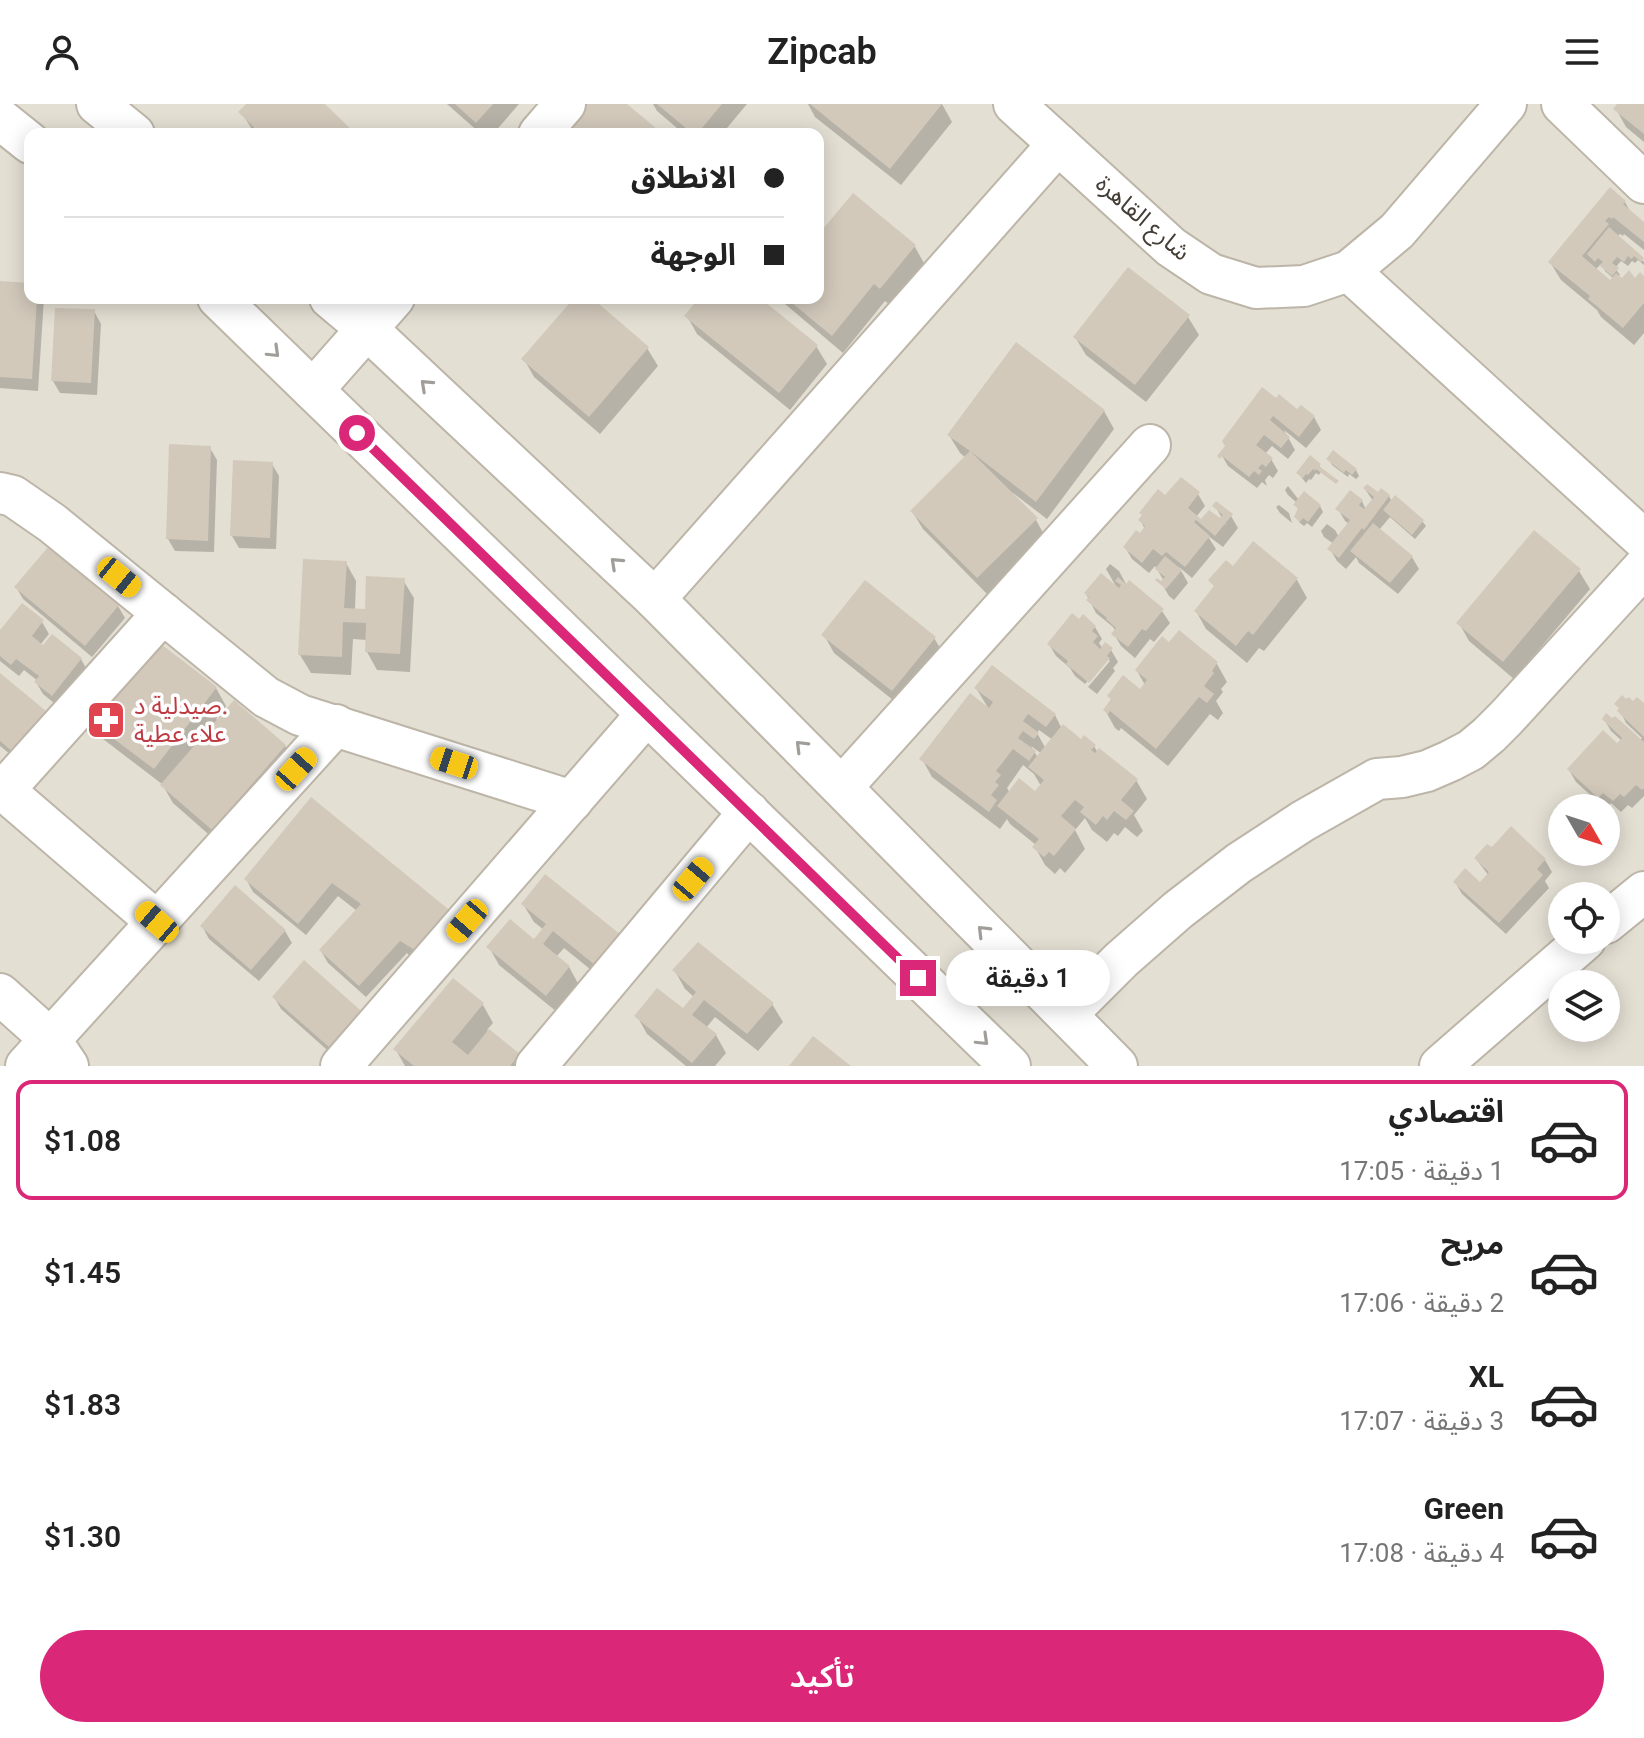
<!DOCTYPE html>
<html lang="ar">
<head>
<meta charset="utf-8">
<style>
	:root { --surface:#fff; --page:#f6f6f6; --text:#222; --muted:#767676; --line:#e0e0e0; --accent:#db2777 }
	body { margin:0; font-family:Roboto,"Noto Sans Arabic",sans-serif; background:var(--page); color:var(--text); direction:rtl; height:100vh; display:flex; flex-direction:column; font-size:30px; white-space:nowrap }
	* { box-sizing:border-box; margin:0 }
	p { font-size:26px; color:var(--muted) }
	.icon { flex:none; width:44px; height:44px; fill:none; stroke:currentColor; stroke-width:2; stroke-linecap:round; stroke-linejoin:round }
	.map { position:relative; height:962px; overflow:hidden; direction:ltr }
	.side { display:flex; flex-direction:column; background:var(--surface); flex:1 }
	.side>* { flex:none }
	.banner { position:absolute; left:24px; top:24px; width:800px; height:176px; border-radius:16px; box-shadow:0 4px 20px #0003; direction:rtl; display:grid; align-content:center; height:176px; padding:0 40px; background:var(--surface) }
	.needle { width:52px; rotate:129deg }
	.buttons { position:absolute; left:1548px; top:690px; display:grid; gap:16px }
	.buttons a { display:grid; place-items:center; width:72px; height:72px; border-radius:50%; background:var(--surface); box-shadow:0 4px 20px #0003; font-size:40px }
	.end { position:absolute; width:36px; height:36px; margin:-18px; border:10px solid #db2777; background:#fff; box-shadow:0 0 0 4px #fff }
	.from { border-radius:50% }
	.bubble { position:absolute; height:56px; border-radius:28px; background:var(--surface); box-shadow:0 4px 20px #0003; font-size:26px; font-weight:600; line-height:56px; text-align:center; direction:rtl }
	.car { position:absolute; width:24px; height:48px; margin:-24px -12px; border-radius:10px; box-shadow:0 0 6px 2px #0007; background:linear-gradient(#f5c518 24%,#345 0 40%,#f5c518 0 76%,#345 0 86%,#f5c518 0) }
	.banner b { display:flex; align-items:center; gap:28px; height:76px; font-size:30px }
	.banner b+b { border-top:2px solid var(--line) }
	.banner i { width:20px; height:20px; background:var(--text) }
	ul { padding:14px 0 0; list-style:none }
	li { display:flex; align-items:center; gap:24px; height:120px; margin:0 16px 12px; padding:0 24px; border:4px solid transparent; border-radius:16px }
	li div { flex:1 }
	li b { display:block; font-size:30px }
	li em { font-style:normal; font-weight:600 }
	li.active { border-color:var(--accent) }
	li>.icon { width:72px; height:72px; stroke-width:1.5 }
	.action { display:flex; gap:16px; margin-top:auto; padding:16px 40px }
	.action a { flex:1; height:92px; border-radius:48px; background:var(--accent); color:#fff; font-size:32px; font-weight:600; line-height:92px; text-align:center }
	header { display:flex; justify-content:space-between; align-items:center; height:104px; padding:0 40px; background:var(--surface); font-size:36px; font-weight:600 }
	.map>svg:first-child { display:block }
	.residential { fill:#e4dfd3; fill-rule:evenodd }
	.shadow { fill:#0003; fill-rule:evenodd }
	.building { fill:#d2c9bb }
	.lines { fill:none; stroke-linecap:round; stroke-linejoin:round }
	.minor-casing { stroke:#bcb5a8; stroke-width:44 }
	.minor { stroke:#fff; stroke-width:40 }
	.oneway { stroke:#a19e9a }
	.route { stroke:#db2777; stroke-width:10 }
	.labels { text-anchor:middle; stroke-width:7; stroke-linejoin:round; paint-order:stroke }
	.street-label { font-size:24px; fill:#433d35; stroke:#fff }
	.health-label { font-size:24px; fill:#be3a42; stroke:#fff; text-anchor:start }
</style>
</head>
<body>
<header><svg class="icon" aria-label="menu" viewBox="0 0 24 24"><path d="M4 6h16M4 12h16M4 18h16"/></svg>Zipcab<svg class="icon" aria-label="person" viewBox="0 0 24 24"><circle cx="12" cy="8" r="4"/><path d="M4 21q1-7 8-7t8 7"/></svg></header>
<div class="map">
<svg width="1644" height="962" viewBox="0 0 1644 962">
	<rect width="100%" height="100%" fill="#f1ede5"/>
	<path class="residential" d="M0 0H1644V962H0ZM30 30H818V194H30ZM1562 704H1606V748H1562ZM1562 792H1606V836H1562ZM1562 880H1606V924H1562Z"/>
	<g class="shadow">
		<polygon points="249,0 322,0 353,30 255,30 241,8"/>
		<polygon points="447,0 519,0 493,30 481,30"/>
		<polygon points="653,0 747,0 722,30 684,30 657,7"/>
		<polygon points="808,0 942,0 952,18 901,81 815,13"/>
		<polygon points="1620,0 1644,0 1644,38 1626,23 1616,5"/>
		<polygon points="853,92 915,143 925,161 891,202 885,197 843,249 778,194 818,194 818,134"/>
		<path d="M1625 98 1632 111 1644 121V146L1624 130 1623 132 1620 130 1617 133 1644 158V161L1638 156 1635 159 1632 157 1628 162 1621 157 1615 164 1620 171 1618 173 1622 176 1636 177 1644 174V229L1634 241 1601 213 1597 206 1561 176 1550 158ZM1601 160 1605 167 1614 175 1611 179 1595 166Z"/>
		<polygon points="0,179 30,181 30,194 44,194 38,287 0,284"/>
		<polygon points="577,194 589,194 647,244 658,262 600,330 534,273 524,255"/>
		<polygon points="702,194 757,194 816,242 827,260 790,306 697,230 687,212"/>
		<polygon points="94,207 101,220 97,291 60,289 53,277"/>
		<polygon points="1188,213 1199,231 1146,298 1086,251 1075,233"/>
		<polygon points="1262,286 1298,308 1314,313 1321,326 1306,344 1284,326 1295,346 1288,355 1272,342 1265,350 1271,355 1278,367 1273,374 1269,371 1265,376 1267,382 1262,378 1257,384 1228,362 1221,350"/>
		<polygon points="1104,307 1114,325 1047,415 1013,389 1012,391 1036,416 1046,434 988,491 923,425 912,407 966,354 960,349 949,331"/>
		<polygon points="210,344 217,356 214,448 175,447 168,435"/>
		<polygon points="1329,355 1356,366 1359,372 1356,375 1349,370 1348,373 1332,361"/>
		<polygon points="272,360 279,372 276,445 239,444 232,432"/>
		<polygon points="1319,361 1322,366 1319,371 1316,369 1311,376 1309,375 1306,379 1298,369"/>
		<polygon points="1288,382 1299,396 1320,402 1323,408 1312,423 1307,419 1304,422 1300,419 1296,413 1299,407 1296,401 1297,399 1288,391 1285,386"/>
		<polygon points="1365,385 1378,391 1389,392 1392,398 1422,417 1426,422 1415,435 1390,413 1379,426 1412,453 1419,465 1398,490 1359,459 1356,453 1346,465 1337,457 1330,445 1334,440 1324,433 1321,427 1327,420 1335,426 1339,433 1349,420 1345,417 1338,405 1362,397 1366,406 1373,397"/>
		<polygon points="1198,390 1205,402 1196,413 1201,417 1209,408 1226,421 1215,402 1231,412 1238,424 1223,443 1207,431 1216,445 1192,474 1179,463 1188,479 1174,496 1169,492 1162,480 1164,477 1155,462 1149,469 1132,455 1125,443 1140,432 1145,425 1140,416 1166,394"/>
		<polygon points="1279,401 1289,409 1292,419 1280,409 1276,403"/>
		<polygon points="1253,440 1297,476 1307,494 1264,547 1259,544 1247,559 1206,525 1196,507 1215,484 1211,477 1233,465"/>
		<polygon points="346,459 356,477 355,506 367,507 403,476 414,494 410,568 377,566 367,548 367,536 353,535 351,571 311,569 300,551"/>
		<polygon points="1110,460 1119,467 1127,482 1162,507 1170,519 1154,538 1150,535 1135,554 1121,542 1114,530 1116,528 1113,523 1096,509 1086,490 1117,484 1106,465"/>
		<polygon points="1579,467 1590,485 1514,575 1469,537 1459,519"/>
		<polygon points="16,483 118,502 125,514 92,553 23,495"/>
		<polygon points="42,518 49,530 40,541 43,544 52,533 81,555 88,568 59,603 43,590 36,578 38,577 24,566 19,572 0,557 0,530"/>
		<polygon points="1095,523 1102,535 1099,539 1103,545 1111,546 1118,558 1113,564 1115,567 1097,590 1088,583 1110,557 1107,554 1085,580 1075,572 1070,564 1056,552 1049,540"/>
		<polygon points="824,531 934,534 945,552 903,604 834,549"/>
		<polygon points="1170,541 1217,560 1227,578 1221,585 1223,588 1216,597 1223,609 1218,616 1210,610 1168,662 1121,624 1119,627 1115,624 1105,606 1112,597 1109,592 1140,588 1145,581 1137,567"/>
		<polygon points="0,572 45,608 52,620 21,659 0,642"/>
		<polygon points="216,584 226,602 216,615 219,617 235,599 285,642 295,660 223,743 173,699 162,680 103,635 92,617"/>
		<path d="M976 584 1055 611 1062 625 1081 637 1094 642 1098 649 1136 676 1147 695 1134 711 1143 727 1137 733 1125 723 1118 732 1114 729 1107 738 1092 726 1085 714 1075 726 1085 745 1065 769 1060 764 1055 770 1045 761 1035 743 1036 741 1010 720 1007 715 1000 725 932 673 922 655 990 607ZM1039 626 1053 636 1046 645 1037 629ZM1031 642 1042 650 1038 654ZM1023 661 1034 670 1041 682 1035 690 1010 689 1007 684Z"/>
		<polygon points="1617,600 1644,602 1644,692 1632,704 1628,701 1621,708 1611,699 1606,705 1576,678 1569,666 1618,642 1622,637 1611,627 1604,615 1640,637 1642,634 1626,619"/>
		<polygon points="281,734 451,811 413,855 407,849 366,893 328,859 321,847 357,807 338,792 306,831 253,788 246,775"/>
		<polygon points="1476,755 1545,756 1552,768 1545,777 1549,784 1506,830 1462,790 1455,778 1481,780 1489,772"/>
		<polygon points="523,800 618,831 629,849 606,878 564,844 556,853 569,863 579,881 557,908 499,861 489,843 535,838 544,826 534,818"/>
		<polygon points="202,822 285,827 292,839 259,877 209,835"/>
		<polygon points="675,867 772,900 783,918 758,947 715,913 706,924 716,931 726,949 715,962 686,962 647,930 637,912 683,906 694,893 685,885"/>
		<polygon points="274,893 368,915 344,961 281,905"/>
		<polygon points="483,901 493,919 487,926 518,951 524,962 405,962 396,946"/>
	</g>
	<g class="building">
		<polygon points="246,0 325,0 356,30 261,30 238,8"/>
		<polygon points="455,0 493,0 476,19"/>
		<polygon points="587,0 627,0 663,30 562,30"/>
		<polygon points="657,0 722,0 697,30 693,30"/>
		<polygon points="810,0 942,0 890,65"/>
		<polygon points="1617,0 1644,0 1644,30 1613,5"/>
		<polygon points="1610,83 1626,97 1623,100 1644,118 1644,138 1613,113 1612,115 1609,113 1605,117 1609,120 1582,152 1610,176 1616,169 1622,174 1629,166 1635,174 1640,168 1644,172 1644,199 1623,224 1588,195 1590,192 1548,158"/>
		<polygon points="853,89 916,141 880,185 874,180 832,232 786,194 818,194 818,131"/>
		<polygon points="1609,123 1644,154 1641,158 1634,152 1631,155 1628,152 1624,158 1617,153 1612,159 1619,164 1612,172 1599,161 1603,158 1598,154 1595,158 1587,150"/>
		<polygon points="1128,163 1190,211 1135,281 1073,233"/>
		<polygon points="0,177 30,179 30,194 37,194 32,275 0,273"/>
		<polygon points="574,194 592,194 649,243 589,313 521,255"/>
		<polygon points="699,194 760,194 818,241 779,289 684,212"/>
		<polygon points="55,204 95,205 91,279 51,277"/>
		<polygon points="1016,238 1105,306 1036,398 970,347 1038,414 977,474 910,407 970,347 947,331"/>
		<polygon points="1262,283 1276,294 1279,290 1297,305 1301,301 1315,312 1299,333 1273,312 1270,316 1290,333 1281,344 1264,331 1256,341 1273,354 1266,363 1262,360 1258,364 1262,367 1259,371 1254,367 1249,373 1222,352 1220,355 1217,352 1225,342 1222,337"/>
		<polygon points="169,340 211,342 208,437 166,435"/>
		<polygon points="1333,346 1357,365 1352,371 1346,366 1344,369 1326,355"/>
		<polygon points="1310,351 1321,360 1319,362 1339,377 1336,380 1316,365 1315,367 1313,365 1308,371 1306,370 1303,374 1296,369"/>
		<polygon points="233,356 273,358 270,434 230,432"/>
		<polygon points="1181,373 1200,388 1188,404 1201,415 1209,406 1220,414 1223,411 1212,402 1216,397 1233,410 1215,432 1196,416 1194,418 1210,432 1185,463 1166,448 1162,452 1153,445 1142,459 1123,443 1136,426 1140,429 1145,422 1138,416 1142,411 1139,409 1158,385 1165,391"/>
		<polygon points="1367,380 1378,388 1381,384 1390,391 1364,426 1362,424 1339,454 1327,445 1350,416 1335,405 1350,386 1363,396 1359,401 1364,405 1374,393 1363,384"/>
		<polygon points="1304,387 1321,401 1308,418 1303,414 1300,418 1294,413 1298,404 1293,401"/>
		<polygon points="1395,391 1424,416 1412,431 1383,406"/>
		<polygon points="1373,419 1413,452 1390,479 1350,447"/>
		<polygon points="1534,426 1581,465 1503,558 1456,519"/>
		<polygon points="1253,437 1298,474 1253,531 1248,527 1236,542 1194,507 1214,482 1208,476 1226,456 1233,462"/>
		<polygon points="49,442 119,501 85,542 14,483"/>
		<polygon points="1165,452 1182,466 1166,485 1155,476 1157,474 1161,477 1165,473 1155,465"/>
		<polygon points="303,455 347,457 344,504 365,505 366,472 405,474 400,550 365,548 366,519 343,518 342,553 298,551"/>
		<polygon points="1101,469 1119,484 1121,481 1115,477 1118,473 1126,480 1129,476 1164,505 1146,527 1142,525 1128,543 1111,530 1116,524 1106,515 1107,514 1086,496 1089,493 1084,489"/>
		<polygon points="865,476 936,533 892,587 821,531"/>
		<polygon points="22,499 44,516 32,532 43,541 52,530 82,554 52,592 34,578 39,572 16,555 11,561 0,552 0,526"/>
		<polygon points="1072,509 1079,515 1083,510 1096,522 1092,527 1098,532 1093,538 1100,545 1105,538 1113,544 1107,552 1110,554 1089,579 1066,560 1068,557 1047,540"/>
		<polygon points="1179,526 1218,558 1212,567 1214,569 1204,582 1214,590 1207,599 1199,593 1156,645 1110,607 1108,610 1103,606 1111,595 1107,592 1123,571 1140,585 1147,576 1135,566 1162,532 1169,538"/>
		<polygon points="153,534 217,583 154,665 90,617"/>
		<polygon points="992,561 1056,610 1046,623 1028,610 1023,617 1039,629 1034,635 1023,627 1018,634 1036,647 1029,657 1013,645 996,667 1001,671 995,678 999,681 991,691 997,696 989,708 919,655 970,589 989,604 993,598 974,584"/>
		<polygon points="0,569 46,607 13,648 0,637"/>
		<polygon points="1622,591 1626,595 1629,593 1633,597 1637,593 1644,599 1644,633 1617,607 1619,604 1614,600"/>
		<polygon points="234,596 286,641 212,726 160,681"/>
		<polygon points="1606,609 1612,614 1615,612 1644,638 1644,684 1642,686 1636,681 1624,693 1620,690 1613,697 1603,689 1598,694 1567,665 1603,626 1617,639 1622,634 1602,615"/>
		<polygon points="1063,620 1081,635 1084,631 1096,641 1091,646 1095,649 1099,644 1138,675 1121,696 1134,707 1126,716 1114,707 1107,716 1103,712 1096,721 1080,708 1084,703 1075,696 1061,712 1076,725 1054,752 1049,748 1044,753 1032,743 1039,735 997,702 1019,674 1035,687 1044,676 1028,663"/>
		<polygon points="311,693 453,809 420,849 400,837 359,882 319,846 361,800 332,779 298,820 244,775"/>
		<polygon points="1511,722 1546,755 1537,765 1543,771 1499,819 1453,778 1465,764 1480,778 1489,768 1474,754 1487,740 1492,743"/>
		<polygon points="545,770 620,830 595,861 553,827 543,840 570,862 546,892 486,843 510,815 534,835 546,820 521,800"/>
		<polygon points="235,781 286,826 251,866 200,822"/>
		<polygon points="698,838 774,899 747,930 704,896 692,911 717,930 692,959 634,912 657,884 683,904 696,888 672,866"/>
		<polygon points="304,856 369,914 337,950 272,893"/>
		<polygon points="453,874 484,899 452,938 468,951 489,925 520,950 510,962 414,962 393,945"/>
		<polygon points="813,932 851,962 789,962"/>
	</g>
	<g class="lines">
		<g class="minor-casing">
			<g id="minor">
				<polyline points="97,0 134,30"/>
				<polyline points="1014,0 1171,143 1211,170 1256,184 1304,182 1349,167 1397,127 1506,0"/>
				<polyline points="1562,0 1644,79"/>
				<polyline points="0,15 30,39"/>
				<polyline points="539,30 565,0"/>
				<polyline points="1349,167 1644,436"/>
				<polyline points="218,194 1010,962"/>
				<polyline points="330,194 367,225 655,495 1117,962"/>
				<polyline points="313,286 394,194"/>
				<polyline points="0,389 13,392 52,419 266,593 300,611 572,697"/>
				<polyline points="655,495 1058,40"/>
				<polyline points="0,683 157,818"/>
				<polyline points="842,683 1150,341"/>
				<polyline points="4,686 163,509"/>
				<polyline points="1606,819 1644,788"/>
				<polyline points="0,890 50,935 68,962"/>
				<polyline points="1067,910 1121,856 1178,806 1239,759 1303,717 1377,675 1402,673 1427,667 1450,657 1471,646 1489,631 1506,614 1644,463"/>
				<polyline points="26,962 336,621"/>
				<polyline points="341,962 647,610"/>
				<polyline points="536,962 749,708"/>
				<polyline points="1440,962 1585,836"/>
			</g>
		</g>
		<use href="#minor" class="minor"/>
	</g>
	<defs><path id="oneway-chevron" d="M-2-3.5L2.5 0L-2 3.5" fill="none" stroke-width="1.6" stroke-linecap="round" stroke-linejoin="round" transform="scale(2)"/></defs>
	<g class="oneway">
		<use href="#oneway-chevron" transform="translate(274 248) rotate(44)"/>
		<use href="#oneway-chevron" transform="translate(426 281) rotate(-137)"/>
		<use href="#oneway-chevron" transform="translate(616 459) rotate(-137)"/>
		<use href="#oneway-chevron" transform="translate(801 642) rotate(-135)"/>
		<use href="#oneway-chevron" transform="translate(983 827) rotate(-135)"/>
		<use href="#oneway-chevron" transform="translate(983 936) rotate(44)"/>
	</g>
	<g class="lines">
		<polyline class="route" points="357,329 918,874"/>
	</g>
	<defs>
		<g id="pharmacy-square" transform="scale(2)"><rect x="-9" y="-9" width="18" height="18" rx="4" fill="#e0444e" stroke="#fff"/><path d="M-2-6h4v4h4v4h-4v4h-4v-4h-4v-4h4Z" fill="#fff"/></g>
	</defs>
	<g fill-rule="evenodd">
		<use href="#pharmacy-square" x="106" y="616"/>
	</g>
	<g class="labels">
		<g class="street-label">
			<text transform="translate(1143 114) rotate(41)" y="8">شارع القاهرة</text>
		</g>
		<g class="health-label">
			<text x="134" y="610">صيدلية د.<tspan x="134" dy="28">علاء عطية</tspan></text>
		</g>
	</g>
</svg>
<div class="buttons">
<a><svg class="needle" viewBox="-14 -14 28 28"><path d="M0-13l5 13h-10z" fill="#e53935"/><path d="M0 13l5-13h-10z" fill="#767676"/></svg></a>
<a><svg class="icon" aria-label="locate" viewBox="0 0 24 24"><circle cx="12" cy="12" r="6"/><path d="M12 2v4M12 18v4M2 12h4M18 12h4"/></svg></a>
<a><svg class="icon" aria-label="layers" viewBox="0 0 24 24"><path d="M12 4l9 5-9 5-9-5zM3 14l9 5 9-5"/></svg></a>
</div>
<i class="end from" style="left:357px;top:329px"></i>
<i class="end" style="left:918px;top:874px"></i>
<div class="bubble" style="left:946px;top:846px;width:164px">1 دقيقة</div>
<i class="car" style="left:119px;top:473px;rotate:129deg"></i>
<i class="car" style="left:454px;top:659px;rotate:288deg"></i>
<i class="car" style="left:296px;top:665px;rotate:42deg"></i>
<i class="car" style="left:693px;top:775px;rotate:40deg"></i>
<i class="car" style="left:467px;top:817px;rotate:221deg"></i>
<i class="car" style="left:157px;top:818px;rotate:311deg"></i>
<div class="banner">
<b><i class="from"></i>الانطلاق</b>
<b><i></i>الوجهة</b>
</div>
</div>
<section class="side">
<ul>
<li class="active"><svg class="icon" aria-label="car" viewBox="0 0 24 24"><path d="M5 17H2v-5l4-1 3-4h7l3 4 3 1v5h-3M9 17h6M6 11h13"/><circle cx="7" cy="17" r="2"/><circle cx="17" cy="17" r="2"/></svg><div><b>اقتصادي</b><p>1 دقيقة · 17:05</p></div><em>$1.08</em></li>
<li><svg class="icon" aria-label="car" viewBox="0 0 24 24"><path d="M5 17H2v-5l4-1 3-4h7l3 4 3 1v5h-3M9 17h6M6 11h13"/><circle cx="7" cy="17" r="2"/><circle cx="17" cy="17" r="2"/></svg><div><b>مريح</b><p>2 دقيقة · 17:06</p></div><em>$1.45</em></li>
<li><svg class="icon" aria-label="car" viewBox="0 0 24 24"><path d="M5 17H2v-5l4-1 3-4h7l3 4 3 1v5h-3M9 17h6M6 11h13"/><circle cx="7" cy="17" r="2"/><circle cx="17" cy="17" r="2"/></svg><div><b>XL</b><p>3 دقيقة · 17:07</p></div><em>$1.83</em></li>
<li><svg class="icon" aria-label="car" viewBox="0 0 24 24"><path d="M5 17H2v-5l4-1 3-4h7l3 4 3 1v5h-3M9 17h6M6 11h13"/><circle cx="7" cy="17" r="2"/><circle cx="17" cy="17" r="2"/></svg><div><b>Green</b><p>4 دقيقة · 17:08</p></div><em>$1.30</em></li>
</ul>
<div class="action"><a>تأكيد</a></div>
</section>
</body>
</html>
